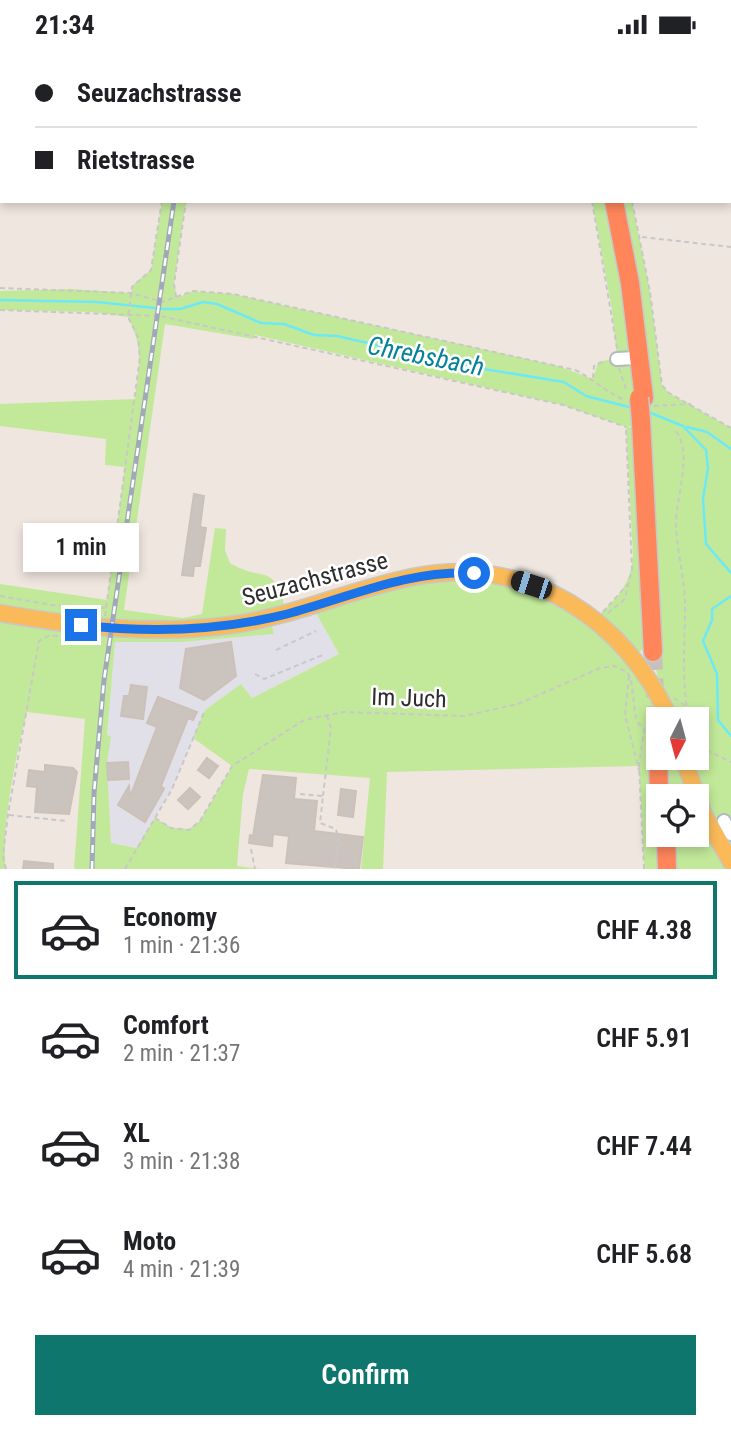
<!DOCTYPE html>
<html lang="en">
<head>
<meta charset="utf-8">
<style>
	:root { --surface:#fff; --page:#f6f6f6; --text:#202124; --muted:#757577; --line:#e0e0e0; --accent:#0f766e }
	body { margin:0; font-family:"Roboto Condensed",sans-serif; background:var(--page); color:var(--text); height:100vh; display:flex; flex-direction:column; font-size:26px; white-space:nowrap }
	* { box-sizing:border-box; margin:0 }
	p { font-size:23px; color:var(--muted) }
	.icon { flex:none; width:38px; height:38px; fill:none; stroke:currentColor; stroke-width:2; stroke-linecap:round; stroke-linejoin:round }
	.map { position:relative; height:820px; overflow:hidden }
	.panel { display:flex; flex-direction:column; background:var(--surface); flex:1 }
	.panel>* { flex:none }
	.banner { position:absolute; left:0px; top:0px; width:732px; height:154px; box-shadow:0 4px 10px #0003; display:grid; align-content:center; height:154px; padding:0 35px; background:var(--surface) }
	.needle { width:46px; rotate:186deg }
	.controls { position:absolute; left:646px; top:658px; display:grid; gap:14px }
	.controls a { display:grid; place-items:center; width:63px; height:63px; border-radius:0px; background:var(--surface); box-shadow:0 4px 10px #0003; font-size:35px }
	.end { position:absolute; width:32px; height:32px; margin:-16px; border:9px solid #1a73e8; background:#fff; box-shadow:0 0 0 4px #fff }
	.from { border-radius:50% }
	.bubble { position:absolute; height:49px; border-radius:0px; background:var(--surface); box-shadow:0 4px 10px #0003; font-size:23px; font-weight:600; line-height:49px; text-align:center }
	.car { position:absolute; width:21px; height:42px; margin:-21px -10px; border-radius:9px; box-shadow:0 0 5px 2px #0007; background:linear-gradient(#222 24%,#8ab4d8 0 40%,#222 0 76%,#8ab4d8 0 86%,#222 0) }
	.banner b { display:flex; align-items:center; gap:24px; height:66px; font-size:26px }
	.banner b+b { border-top:2px solid var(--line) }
	.banner i { width:18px; height:18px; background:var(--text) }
	ul { padding:12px 0 0; list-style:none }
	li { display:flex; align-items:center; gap:21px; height:98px; margin:0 14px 10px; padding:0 21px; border:4px solid transparent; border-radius:0px }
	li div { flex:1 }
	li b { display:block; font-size:26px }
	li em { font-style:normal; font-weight:600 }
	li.selected { border-color:var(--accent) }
	li>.icon { width:63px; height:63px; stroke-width:1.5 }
	.cta { display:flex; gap:14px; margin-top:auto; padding:14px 35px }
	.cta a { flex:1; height:80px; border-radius:0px; background:var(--accent); color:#fff; font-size:28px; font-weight:600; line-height:80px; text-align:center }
	.status { display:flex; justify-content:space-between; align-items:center; height:49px; padding:0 35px; background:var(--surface); direction:ltr }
	.status svg { height:19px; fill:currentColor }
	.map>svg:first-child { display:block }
	.industrial { fill:#e1e0e8 }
	.green { fill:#c2e999; fill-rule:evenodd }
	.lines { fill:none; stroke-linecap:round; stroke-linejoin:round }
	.stream { stroke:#6de9f6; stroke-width:2.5 }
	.building { fill:#cbc4be; stroke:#cbc1b8; stroke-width:2 }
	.highway-tunnel { stroke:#c8c1bb; stroke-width:18; stroke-dasharray:18 9; stroke-linecap:butt }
	.minor-casing { stroke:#b3b8c1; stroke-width:16 }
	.major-casing { stroke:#c8c8c8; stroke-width:19 }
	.highway-casing { stroke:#c8c8c8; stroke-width:21 }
	.path { stroke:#c8c8c8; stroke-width:2; stroke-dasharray:5 3.5; stroke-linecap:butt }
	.minor { stroke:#fff; stroke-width:12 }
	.major { stroke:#faba5a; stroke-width:16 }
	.highway { stroke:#ff865b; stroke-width:18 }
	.rail-casing { stroke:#a1a8b9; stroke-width:5 }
	.rail { stroke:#fff; stroke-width:2.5; stroke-dasharray:8; stroke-linecap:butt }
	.highway-bridge-casing { stroke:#c8c8c8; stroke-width:21; stroke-linecap:butt }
	.path-bridge { stroke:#c8c8c8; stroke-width:2; stroke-dasharray:5 3.5; stroke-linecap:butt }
	.highway-bridge { stroke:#ff865b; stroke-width:18 }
	.route { stroke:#1a73e8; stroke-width:9 }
	.labels { text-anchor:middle; stroke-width:5; stroke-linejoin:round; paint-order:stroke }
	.street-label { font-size:24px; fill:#2d2d2d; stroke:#fff }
	.water-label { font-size:26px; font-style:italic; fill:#06819b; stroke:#fff }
</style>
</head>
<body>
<div class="status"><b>21:34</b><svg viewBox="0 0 49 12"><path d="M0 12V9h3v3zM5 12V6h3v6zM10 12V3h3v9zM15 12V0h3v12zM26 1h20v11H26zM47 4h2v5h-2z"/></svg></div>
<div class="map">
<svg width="731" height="820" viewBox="0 0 731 820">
	<rect width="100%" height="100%" fill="#efe6df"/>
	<polygon class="industrial" points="312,557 339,605 252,649 241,636 205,661 172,740 136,799 111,794 107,714 110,687 107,686 115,593 183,593 273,585 269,568"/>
	<path class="green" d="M162 152H186L174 235 177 249 193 242 233 245 558 317 593 330 598 313 617 309 612 261 592 152H632L650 243 662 336 669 344 731 379V820H644L639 717 387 723 383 820H361L370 729 249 720 243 745 237 817 260 820H74L85 670 27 663C17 701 0 782 6 820H0V535L107 551 125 418 105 416 106 390 0 377V355L135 350C139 316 144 300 128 268L92 263 0 261V242L71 240 131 244 134 235 151 221ZM165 275 253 290 255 286 563 356 626 378 633 506C631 537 616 550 595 570L492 526 374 538 312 557 339 605 252 649 241 635 205 661 193 689 232 717 200 772 189 780 172 779 155 769 136 799 111 794 107 714 111 687 107 686 115 593H183L274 585 270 569 287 565C272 509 267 536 230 514L225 501 226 480 215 479 202 565 183 569 124 561ZM641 372 653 603 662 651 632 605 641 602 644 597 643 494 636 380 628 378ZM658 670H696V709H658ZM658 747H696V786H658Z"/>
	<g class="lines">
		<g class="stream">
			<polyline points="0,251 97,253 164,260 180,260 203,253 217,255 261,274 284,275 314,286 337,287 478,319 564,333 586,347 633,359"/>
			<polyline points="646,362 683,377 706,401 708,419 703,450 706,495 731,524"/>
			<polyline points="687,378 707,383 731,400"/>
			<polyline points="731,547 712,560 712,571 703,592 717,625 718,671 731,687"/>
		</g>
	</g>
	<g class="building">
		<polygon points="194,445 204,447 200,478 206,479 200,517 194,517 193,527 182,526"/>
		<polygon points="231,593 236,627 204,651 180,639 186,600"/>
		<polygon points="131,636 147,638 143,670 121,667 124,647 129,647"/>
		<polygon points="158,648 197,663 193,671 188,669 161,737 164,740 145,773 118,756 129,737 130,748 157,678 147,674"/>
		<polygon points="207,709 218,717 209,729 198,721"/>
		<polygon points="128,713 129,730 108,731 107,714"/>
		<polygon points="45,716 73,719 77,723 69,765 35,763 37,738 27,737 29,721 45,723"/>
		<polygon points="263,726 296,729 294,750 317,752 314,782 363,788 359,820 286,814 289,787 273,785 272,797 249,794 250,786 253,787"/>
		<polygon points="190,739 200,748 188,760 178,751"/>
		<polygon points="341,740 356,742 353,768 338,766"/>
		<polygon points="24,812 53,815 53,820 23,820"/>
	</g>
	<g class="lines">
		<polyline class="highway-tunnel" points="653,603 658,703"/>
		<g class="minor-casing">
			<g id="minor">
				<polyline points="617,310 635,309"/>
				<polyline points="724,772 731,785"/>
			</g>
		</g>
		<g class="major-casing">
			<g id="major">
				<path d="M0 564C79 578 158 587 238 575 300 565 357 538 418 527 530 507 625 570 670 670"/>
				<polyline points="683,709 704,766 731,813"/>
			</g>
		</g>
		<g class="highway-casing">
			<g id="highway">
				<polyline points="564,0 565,2"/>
				<polyline points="614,152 630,234 644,349"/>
				<polyline points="641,372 653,603"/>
				<polyline points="658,703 659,747"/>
				<polyline points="666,786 667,820"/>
			</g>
		</g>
		<g class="path">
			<polyline points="548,0 548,2"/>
			<polyline points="588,0 588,2"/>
			<polyline points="184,2 185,0"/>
			<polyline points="209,2 209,0"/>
			<polyline points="593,2 597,0"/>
			<polyline points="592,152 617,299"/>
			<polyline points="632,152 650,243 662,336 669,344 731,379"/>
			<polyline points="642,188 731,198"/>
			<path d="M0 239 131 244 162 253 193 242 233 245 575 321C594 330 605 343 625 351"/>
			<polyline points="176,248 174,235 186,152"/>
			<polyline points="0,261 160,267 563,356 626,378"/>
			<polyline points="619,319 627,343"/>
			<polyline points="593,329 594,317 606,311"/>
			<polyline points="654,357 691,355"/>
			<path d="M676 382C693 407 676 445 676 476 677 503 685 530 685 557 685 596 681 632 689 670"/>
			<polyline points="0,547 52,556 105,559"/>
			<polyline points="603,563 627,536"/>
			<polyline points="608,564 625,550 632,520 626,379"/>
			<polyline points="105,567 140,308 138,288 128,268 132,238 151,221 162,152"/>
			<polyline points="276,601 316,582"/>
			<polyline points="255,625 264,630 325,605"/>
			<polyline points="629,627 625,666 639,721"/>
			<polyline points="674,649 686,657"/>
			<polyline points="696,688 706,701 731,713"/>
			<polyline points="300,745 323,747 320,774 336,780 338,789 335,820"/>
			<polyline points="323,747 331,679 327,667"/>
			<polyline points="9,766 66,772"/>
			<polyline points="155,769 171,779 189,781 200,772 232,717 304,671 343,663 464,667 518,655 600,619 615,617 627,623 631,630 636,671 644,681 658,676"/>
			<polyline points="251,800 255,820"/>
			<polyline points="6,820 3,807 8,765 39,592 50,586 94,594 100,590"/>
			<polyline points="125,820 172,740 205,661"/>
			<polyline points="644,820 639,717 644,682"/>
		</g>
		<use href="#minor" class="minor"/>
		<use href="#major" class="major"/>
		<use href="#highway" class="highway"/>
		<g class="rail-casing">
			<g id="rail">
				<polyline points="196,2 196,0"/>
				<polyline points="92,820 94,744 104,631 174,152"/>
			</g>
		</g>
		<use href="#rail" class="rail"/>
		<g class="highway-bridge-casing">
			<polyline id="highway-bridge" points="639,349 641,372"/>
		</g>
		<polyline class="path-bridge" points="103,584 104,571"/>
		<use href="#highway-bridge" class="highway-bridge"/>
	</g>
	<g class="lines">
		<path class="route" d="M81 576C150 584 220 582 287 565 350 548 408 521 474 524"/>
	</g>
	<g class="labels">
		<g class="street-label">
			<text transform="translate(315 530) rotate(-15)" y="8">Seuzachstrasse</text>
			<text transform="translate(409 649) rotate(2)" y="8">Im Juch</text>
		</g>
		<g class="water-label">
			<text transform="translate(426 307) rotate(11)" y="9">Chrebsbach</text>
		</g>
	</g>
</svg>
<div class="controls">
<a><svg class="needle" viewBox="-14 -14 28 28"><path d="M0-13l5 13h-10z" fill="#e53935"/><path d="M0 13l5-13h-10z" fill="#757577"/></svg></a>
<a><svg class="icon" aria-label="locate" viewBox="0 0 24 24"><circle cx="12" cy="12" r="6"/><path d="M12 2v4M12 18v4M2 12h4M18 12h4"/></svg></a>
</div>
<i class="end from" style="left:474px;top:524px"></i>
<i class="end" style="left:81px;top:576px"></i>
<div class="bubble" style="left:23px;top:474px;width:116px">1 min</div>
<i class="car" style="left:531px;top:536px;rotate:288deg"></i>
<div class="banner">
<b><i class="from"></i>Seuzachstrasse</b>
<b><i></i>Rietstrasse</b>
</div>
</div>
<section class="panel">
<ul>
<li class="selected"><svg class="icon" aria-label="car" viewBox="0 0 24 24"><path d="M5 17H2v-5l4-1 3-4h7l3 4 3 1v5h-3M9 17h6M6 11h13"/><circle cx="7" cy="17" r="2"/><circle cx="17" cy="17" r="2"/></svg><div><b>Economy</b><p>1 min · 21:36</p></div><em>CHF 4.38</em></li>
<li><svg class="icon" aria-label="car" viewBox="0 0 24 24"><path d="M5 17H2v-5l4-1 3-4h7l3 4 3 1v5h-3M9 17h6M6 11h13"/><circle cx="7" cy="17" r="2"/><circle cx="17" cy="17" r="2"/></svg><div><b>Comfort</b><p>2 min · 21:37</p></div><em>CHF 5.91</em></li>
<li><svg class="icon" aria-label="car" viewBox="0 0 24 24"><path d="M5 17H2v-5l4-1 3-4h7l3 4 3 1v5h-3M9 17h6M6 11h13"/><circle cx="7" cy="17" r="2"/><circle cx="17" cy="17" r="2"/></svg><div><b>XL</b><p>3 min · 21:38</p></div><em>CHF 7.44</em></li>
<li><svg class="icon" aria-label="car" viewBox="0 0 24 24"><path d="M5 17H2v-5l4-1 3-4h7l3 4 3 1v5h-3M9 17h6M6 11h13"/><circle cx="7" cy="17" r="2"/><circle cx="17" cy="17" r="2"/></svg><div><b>Moto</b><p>4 min · 21:39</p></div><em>CHF 5.68</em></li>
</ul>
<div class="cta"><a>Confirm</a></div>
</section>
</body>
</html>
